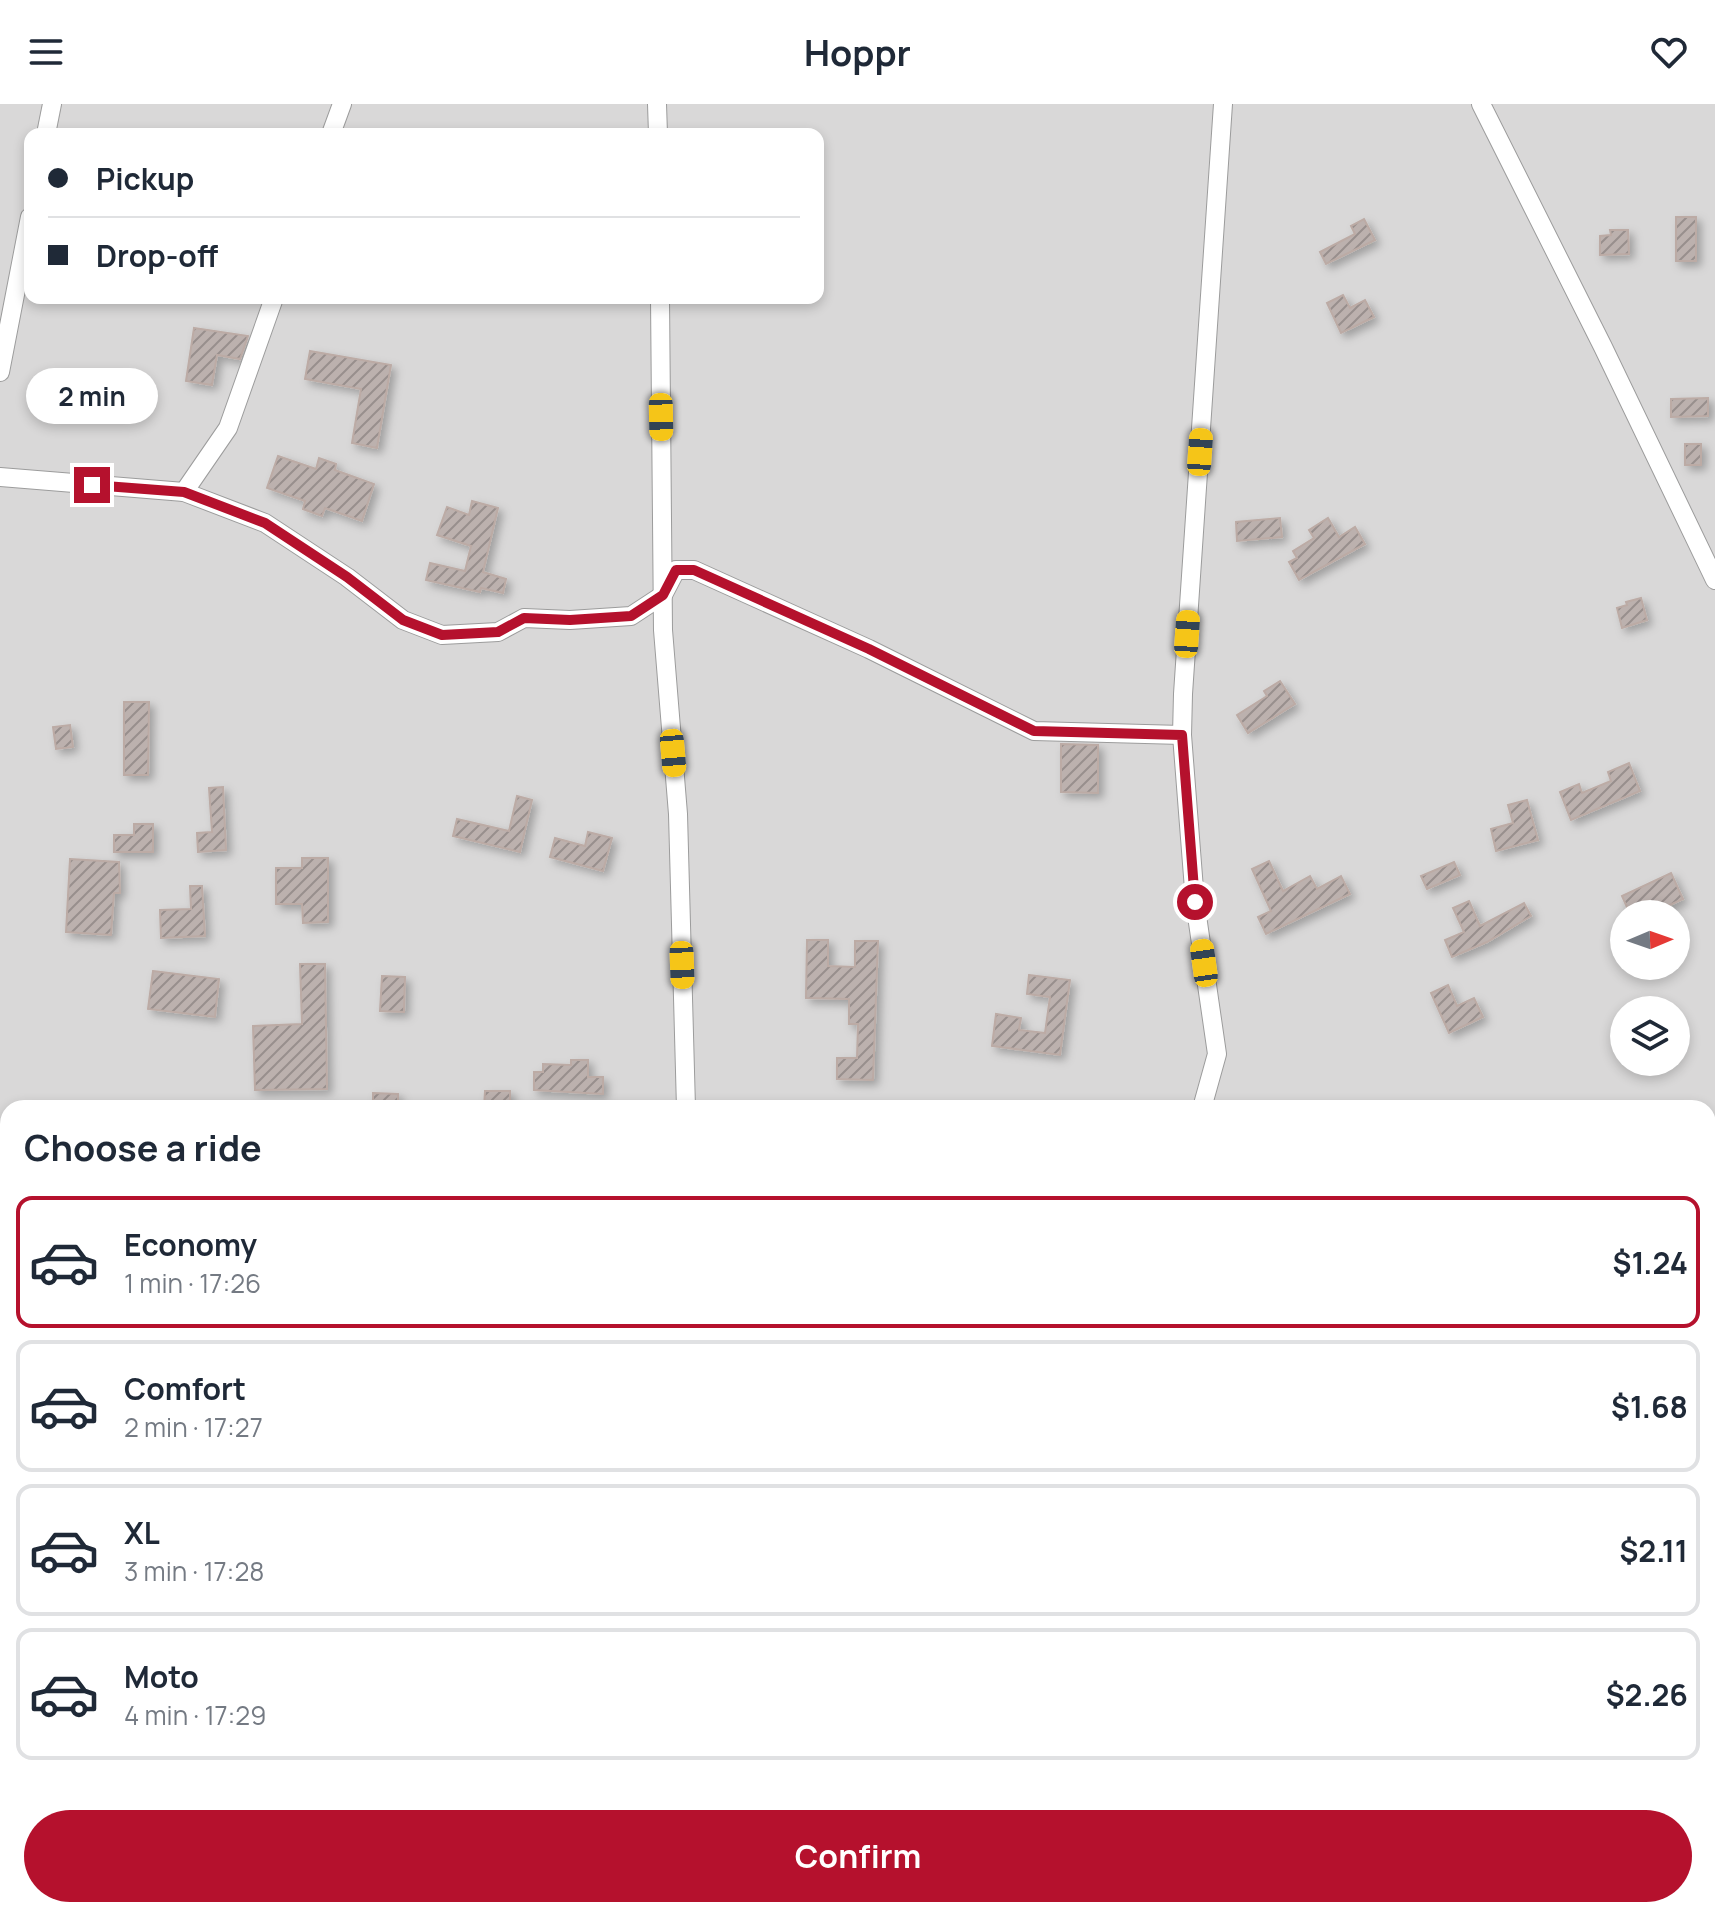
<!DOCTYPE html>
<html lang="en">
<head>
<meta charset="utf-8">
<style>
	:root { --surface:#fff; --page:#f2f2f3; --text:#1f2937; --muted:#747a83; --line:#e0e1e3; --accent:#b5112d }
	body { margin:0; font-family:Manrope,sans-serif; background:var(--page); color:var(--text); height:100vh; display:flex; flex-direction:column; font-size:30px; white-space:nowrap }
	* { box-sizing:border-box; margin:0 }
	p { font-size:26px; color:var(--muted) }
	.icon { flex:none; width:44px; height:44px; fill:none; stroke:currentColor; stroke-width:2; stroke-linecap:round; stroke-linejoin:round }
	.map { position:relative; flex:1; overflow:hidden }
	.side { position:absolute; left:0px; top:996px; width:1716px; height:818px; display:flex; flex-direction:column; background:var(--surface); border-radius:24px 24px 0 0; box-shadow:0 4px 12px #0003 }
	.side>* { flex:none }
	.guide { position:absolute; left:24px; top:24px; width:800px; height:176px; border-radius:16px; box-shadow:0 4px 12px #0003; display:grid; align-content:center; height:176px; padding:0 24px; background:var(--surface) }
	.needle { width:52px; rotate:88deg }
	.tools { position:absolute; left:1610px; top:796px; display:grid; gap:16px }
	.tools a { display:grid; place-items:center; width:80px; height:80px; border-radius:50%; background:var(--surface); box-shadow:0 4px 12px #0003; font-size:40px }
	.end { position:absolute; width:36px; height:36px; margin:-18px; border:10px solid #b5112d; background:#fff; box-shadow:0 0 0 4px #fff }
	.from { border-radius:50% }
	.bubble { position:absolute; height:56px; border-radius:28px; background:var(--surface); box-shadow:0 4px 12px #0003; font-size:26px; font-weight:700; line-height:56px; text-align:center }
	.car { position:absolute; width:24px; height:48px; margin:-24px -12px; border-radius:10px; box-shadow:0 0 6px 2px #0007; background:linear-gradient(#f5c518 24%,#345 0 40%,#f5c518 0 76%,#345 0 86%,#f5c518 0) }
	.guide b { display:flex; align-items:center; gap:28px; height:76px; font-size:30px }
	.guide b+b { border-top:2px solid var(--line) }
	.guide i { width:20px; height:20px; background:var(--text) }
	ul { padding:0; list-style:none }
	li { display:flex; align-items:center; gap:24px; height:132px; margin:0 16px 12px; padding:0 8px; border:4px solid var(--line); border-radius:16px }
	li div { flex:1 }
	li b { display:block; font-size:30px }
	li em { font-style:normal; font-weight:700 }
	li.current { border-color:var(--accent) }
	li>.icon { width:72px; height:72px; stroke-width:1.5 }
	h2 { padding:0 24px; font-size:36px; line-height:96px }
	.action { display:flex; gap:16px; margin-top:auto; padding:16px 24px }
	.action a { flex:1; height:92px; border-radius:48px; background:var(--accent); color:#fff; font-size:32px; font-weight:700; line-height:92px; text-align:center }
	header { display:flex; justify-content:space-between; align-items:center; height:104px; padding:0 24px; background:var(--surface); font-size:36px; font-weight:700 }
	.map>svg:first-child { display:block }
	.residential { fill:#d9d8d8; fill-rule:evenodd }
	.building { fill:url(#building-hatch); stroke:#bcaba5; stroke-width:2; filter:url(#shadow) }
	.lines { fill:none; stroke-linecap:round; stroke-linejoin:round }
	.minor-casing { stroke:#9c9c9c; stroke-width:20 }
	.minor { stroke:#fff; stroke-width:18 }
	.route { stroke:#b5112d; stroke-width:10 }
</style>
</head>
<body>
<header><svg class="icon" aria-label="menu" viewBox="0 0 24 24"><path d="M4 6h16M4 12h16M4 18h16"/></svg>Hoppr<svg class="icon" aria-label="heart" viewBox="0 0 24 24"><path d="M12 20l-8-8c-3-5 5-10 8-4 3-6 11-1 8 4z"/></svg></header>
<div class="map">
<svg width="1715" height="1813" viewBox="0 0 1715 1813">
	<defs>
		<pattern id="building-hatch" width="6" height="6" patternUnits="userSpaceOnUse" patternTransform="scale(2)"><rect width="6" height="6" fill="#bcb1ae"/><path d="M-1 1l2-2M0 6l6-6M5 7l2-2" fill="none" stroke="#988f8d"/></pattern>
		<filter id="shadow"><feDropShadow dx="4.5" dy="4.5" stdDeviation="4" flood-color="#0004"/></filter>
	</defs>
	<rect width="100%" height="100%" fill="#ece6e1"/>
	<path class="residential" d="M0 0H1715V1813H0ZM30 30H818V194H30ZM1624 810H1676V862H1624ZM1624 906H1676V958H1624ZM8 1004H1708V1806H8Z"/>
	<g class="building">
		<rect x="1676" y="113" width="20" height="44"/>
		<polygon points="1364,115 1375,136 1326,160 1320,148 1355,130 1351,122"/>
		<polygon points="1610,126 1628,126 1629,150 1600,151 1600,132 1611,131"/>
		<polygon points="1343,191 1350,204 1365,196 1374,213 1341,229 1327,199"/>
		<polygon points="194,224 248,232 240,255 217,251 212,281 186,277"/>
		<polygon points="310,247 391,261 377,344 352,339 361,285 305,275"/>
		<polygon points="1708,294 1708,312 1671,313 1671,295"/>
		<rect x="1685" y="340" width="16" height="21"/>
		<polygon points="278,352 316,365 319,354 336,360 335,366 374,380 362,417 325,404 322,412 303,405 305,397 267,384"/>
		<polygon points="472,397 498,404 483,468 506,475 503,489 481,484 480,488 426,476 430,459 465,467 471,442 437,431 447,403 469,411"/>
		<polygon points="1280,414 1282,433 1237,437 1236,418"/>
		<polygon points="1328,414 1339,433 1355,423 1365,440 1299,476 1289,458 1297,454 1293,447 1314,434 1309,426"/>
		<polygon points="1641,494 1647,516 1622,524 1617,504 1627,501 1626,498"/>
		<polygon points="1280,577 1295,600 1248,629 1237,611 1267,592 1264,587"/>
		<polygon points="124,598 149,598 148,671 124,671"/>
		<polygon points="70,621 73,643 56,645 53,623"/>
		<polygon points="1061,640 1098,641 1098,689 1061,688"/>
		<polygon points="1629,659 1640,687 1571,716 1560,688 1579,680 1582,689 1611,677 1608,668"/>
		<polygon points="223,683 226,746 198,748 197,729 212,728 209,684"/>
		<polygon points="517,692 532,696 520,748 453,732 457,715 509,727"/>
		<polygon points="1527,696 1538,736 1496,747 1491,725 1513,719 1508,701"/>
		<polygon points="134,720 153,720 153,748 114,748 114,731 134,731"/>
		<polygon points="588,728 612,734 603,767 550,753 555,734 585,742"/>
		<polygon points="302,754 328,754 328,818 303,819 302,800 276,800 276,764 302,764"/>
		<polygon points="70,755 119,758 120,789 114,789 111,831 66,828"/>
		<polygon points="1269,757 1283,787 1310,772 1317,785 1341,772 1350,790 1266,830 1258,813 1271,807 1252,765"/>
		<polygon points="1454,758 1460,771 1427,785 1421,772"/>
		<polygon points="1671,769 1683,795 1650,810 1630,810 1622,792"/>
		<polygon points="190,782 202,782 205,832 161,834 160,806 191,805"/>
		<polygon points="1469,797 1480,822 1524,799 1531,812 1487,838 1452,853 1445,836 1464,828 1453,804"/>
		<polygon points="807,836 828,836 828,862 855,863 855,837 878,837 873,976 837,975 837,954 857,954 858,920 849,920 849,895 806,894"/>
		<polygon points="300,860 325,860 327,985 255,986 253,922 302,920"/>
		<polygon points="153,867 219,875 215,913 148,905"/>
		<polygon points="1029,871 1070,876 1060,951 992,942 996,910 1021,914 1019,926 1045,929 1050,893 1027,890"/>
		<polygon points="382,872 405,873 404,908 380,907"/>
		<polygon points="1448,881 1457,902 1474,894 1483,913 1449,929 1431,889"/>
		<polygon points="571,956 588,956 588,973 603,973 603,990 534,986 534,968 543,968 543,960 571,961"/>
		<polygon points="485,987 510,987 510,1004 484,1004"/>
		<polygon points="373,989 398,990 398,1004 373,1004"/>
	</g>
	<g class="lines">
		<g class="minor-casing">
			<g id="minor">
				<polyline points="657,0 658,30"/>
				<polyline points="1481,0 1603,243 1715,476"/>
				<polyline points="46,30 52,0"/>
				<polyline points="331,30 342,0"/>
				<polyline points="660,194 663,526 678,710 686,1004"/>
				<polyline points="0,268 30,113"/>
				<polyline points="0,373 184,388 265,419 347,473 403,516 442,531 498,528 524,514 570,516 631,512 663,491 676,466 694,466 869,545 1034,627 1182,631"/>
				<polyline points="184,388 228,324 274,194"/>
				<polyline points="1202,1004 1217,950 1195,798 1182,631 1183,590 1223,0"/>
				<polyline points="689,1813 689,1806"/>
				<polyline points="949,1813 954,1806"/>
			</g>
		</g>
		<use href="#minor" class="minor"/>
	</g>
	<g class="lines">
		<polyline class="route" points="92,381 184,388 265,419 347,473 403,516 442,531 498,528 524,514 570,516 631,512 663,491 676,466 694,466 869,545 1034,627 1182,631 1195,798"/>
	</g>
</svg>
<div class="tools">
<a><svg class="needle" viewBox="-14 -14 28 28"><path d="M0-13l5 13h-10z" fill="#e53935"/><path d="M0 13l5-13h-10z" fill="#747a83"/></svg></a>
<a><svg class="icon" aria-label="layers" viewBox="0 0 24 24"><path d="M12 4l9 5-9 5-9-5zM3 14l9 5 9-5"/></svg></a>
</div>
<i class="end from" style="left:1195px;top:798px"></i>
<i class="end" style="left:92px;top:381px"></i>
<div class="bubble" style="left:26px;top:264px;width:132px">2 min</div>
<i class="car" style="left:661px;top:313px;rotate:179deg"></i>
<i class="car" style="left:1200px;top:348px;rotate:4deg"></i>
<i class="car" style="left:1187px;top:530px;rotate:4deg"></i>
<i class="car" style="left:673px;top:649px;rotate:175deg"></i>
<i class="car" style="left:1204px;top:859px;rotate:352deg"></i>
<i class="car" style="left:682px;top:861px;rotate:178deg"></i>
<div class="guide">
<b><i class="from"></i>Pickup</b>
<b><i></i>Drop-off</b>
</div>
<section class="side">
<h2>Choose a ride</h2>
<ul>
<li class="current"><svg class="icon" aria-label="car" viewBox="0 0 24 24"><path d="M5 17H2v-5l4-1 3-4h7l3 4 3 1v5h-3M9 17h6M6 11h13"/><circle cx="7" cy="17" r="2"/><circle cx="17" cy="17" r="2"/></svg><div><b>Economy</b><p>1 min · 17:26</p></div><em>$1.24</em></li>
<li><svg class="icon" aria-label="car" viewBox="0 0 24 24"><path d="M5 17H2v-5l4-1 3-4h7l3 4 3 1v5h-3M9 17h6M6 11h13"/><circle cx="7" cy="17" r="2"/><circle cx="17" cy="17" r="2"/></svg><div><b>Comfort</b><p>2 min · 17:27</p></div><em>$1.68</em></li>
<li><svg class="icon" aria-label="car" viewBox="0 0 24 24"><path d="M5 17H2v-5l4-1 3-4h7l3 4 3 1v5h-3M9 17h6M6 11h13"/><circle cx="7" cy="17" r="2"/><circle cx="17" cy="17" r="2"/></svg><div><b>XL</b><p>3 min · 17:28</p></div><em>$2.11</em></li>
<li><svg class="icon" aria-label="car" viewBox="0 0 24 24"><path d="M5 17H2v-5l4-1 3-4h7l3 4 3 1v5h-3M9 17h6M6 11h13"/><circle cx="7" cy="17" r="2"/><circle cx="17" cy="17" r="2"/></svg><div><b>Moto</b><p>4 min · 17:29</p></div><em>$2.26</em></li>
</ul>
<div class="action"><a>Confirm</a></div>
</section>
</div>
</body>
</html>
